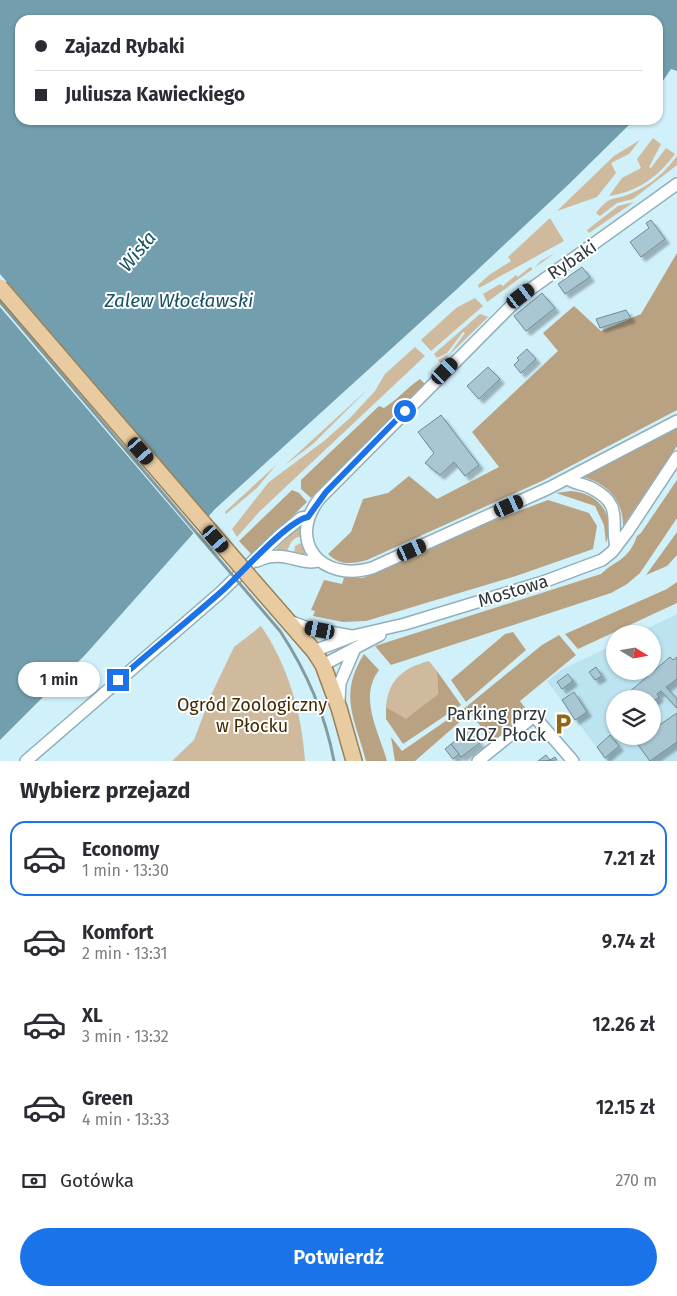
<!DOCTYPE html>
<html lang="pl">
<head>
<meta charset="utf-8">
<style>
	:root { --surface:#fff; --page:#f7f7f7; --text:#2b2b33; --muted:#7c7c81; --line:#e1e1e2; --accent:#1a73e8 }
	body { margin:0; font-family:"Fira Sans",sans-serif; background:var(--page); color:var(--text); height:100vh; display:flex; flex-direction:column; font-size:19px; white-space:nowrap }
	* { box-sizing:border-box; margin:0 }
	p { font-size:16px; color:var(--muted) }
	.icon { flex:none; width:28px; height:28px; fill:none; stroke:currentColor; stroke-width:2; stroke-linecap:round; stroke-linejoin:round }
	.map { position:relative; height:761px; overflow:hidden }
	.panel { display:flex; flex-direction:column; background:var(--surface); flex:1 }
	.panel>* { flex:none }
	.banner { position:absolute; left:15px; top:15px; width:648px; height:110px; border-radius:15px; box-shadow:0 1px 4px #0004; display:grid; align-content:center; height:110px; padding:0 20px; background:var(--surface) }
	.needle { width:32px; rotate:101deg }
	.controls { position:absolute; left:606px; top:625px; display:grid; gap:10px }
	.controls a { display:grid; place-items:center; width:55px; height:55px; border-radius:50%; background:var(--surface); box-shadow:0 1px 4px #0004; font-size:25px }
	.end { position:absolute; width:22px; height:22px; margin:-11px; border:6px solid #1a73e8; background:#fff; box-shadow:0 0 0 2px #fff }
	.from { border-radius:50% }
	.bubble { position:absolute; height:35px; border-radius:18px; background:var(--surface); box-shadow:0 1px 4px #0004; font-size:16px; font-weight:600; line-height:35px; text-align:center }
	.car { position:absolute; width:15px; height:30px; margin:-15px -8px; border-radius:6px; box-shadow:0 0 4px 1px #0007; background:linear-gradient(#222 24%,#8ab4d8 0 40%,#222 0 76%,#8ab4d8 0 86%,#222 0) }
	.banner b { display:flex; align-items:center; gap:18px; height:48px; font-size:19px }
	.banner b+b { border-top:1px solid var(--line) }
	.banner i { width:12px; height:12px; background:var(--text) }
	ul { padding:0; list-style:none }
	li { display:flex; align-items:center; gap:15px; height:75px; margin:0 10px 8px; padding:0 10px; border:2px solid transparent; border-radius:15px }
	li div { flex:1 }
	li b { display:block; font-size:19px }
	li em { font-style:normal; font-weight:600 }
	li.selected { border-color:var(--accent) }
	li>.icon { width:45px; height:45px; stroke-width:1.5 }
	h2 { padding:0 20px; font-size:22px; line-height:60px }
	.pay { display:flex; align-items:center; gap:12px; height:55px; padding:0 20px; font-size:19px }
	.pay p { margin-inline-start:auto }
	.cta { display:flex; gap:10px; margin-top:auto; padding:10px 20px }
	.cta a { flex:1; height:58px; border-radius:30px; background:var(--accent); color:#fff; font-size:20px; font-weight:600; line-height:58px; text-align:center }
	.map>svg:first-child { display:block }
	.built { fill:#bbe3f0; fill-rule:evenodd }
	.green { fill:#cfba9e }
	.forest { fill:#b9a281 }
	.water { fill:#729ead }
	.pier { fill:#d0f0fa }
	.building { fill:#a8c7d2; stroke:#6e8b95; filter:url(#shadow) }
	.lines { fill:none; stroke-linecap:round; stroke-linejoin:round }
	.minor-casing { stroke:#91afb9; stroke-width:14 }
	.major-casing { stroke:#9c8154; stroke-width:18 }
	.minor { stroke:#fff; stroke-width:11 }
	.major { stroke:#e8cba1; stroke-width:15 }
	.rail { stroke:#839aa1; stroke-width:3 }
	.major-bridge-casing { stroke:#9c8154; stroke-width:18; stroke-linecap:butt }
	.major-bridge { stroke:#e8cba1; stroke-width:15 }
	.route { stroke:#1a73e8; stroke-width:6 }
	.labels { text-anchor:middle; stroke-width:4; stroke-linejoin:round; paint-order:stroke }
	.street-label { font-size:18px; fill:#2b373b; stroke:#fff }
	.park-label { font-size:18px; fill:#432b00; stroke:#fff }
	.poi-label { font-size:18px; fill:#2b373b; stroke:#fff; text-anchor:end }
	.water-label { font-size:19px; font-style:italic; fill:#155363; stroke:#fff }
</style>
</head>
<body>
<div class="map">
<svg width="677" height="761" viewBox="0 0 677 761">
	<defs>
		<filter id="shadow"><feDropShadow dx="4.5" dy="4.5" stdDeviation="1" flood-color="#0004"/></filter>
	</defs>
	<rect width="100%" height="100%" fill="#d0f0fa"/>
	<path class="built" d="M677 614V761H607L547 681 563 669 615 644V671H652V634H636ZM615 699H652V736H615Z"/>
	<g class="green">
		<path d="M653 138 661 144 649 167 651 168 666 148 675 154C658 177 637 192 609 196L622 178 641 168 637 159Z"/>
		<polygon points="640,140 629,154 611,163 616,173 597,197 557,211 614,156"/>
		<path d="M677 156V165L633 199 617 203 600 216 596 213C612 193 612 202 632 193 651 185 665 172 677 156Z"/>
		<polygon points="634,202 589,233 587,230 618,206"/>
		<polygon points="550,218 564,241 479,288 478,285 489,275 511,261 508,257"/>
		<polygon points="555,253 487,302 483,294 500,284 503,286 516,275 518,277 530,267 533,269 541,261"/>
		<polygon points="475,298 483,306 431,351 421,340 456,308"/>
		<polygon points="480,314 488,317 441,363 438,360 449,355 465,333 463,332 447,353 437,358 434,354"/>
		<polygon points="415,347 425,356 259,512 237,537 232,529 269,482 324,441 350,418 375,391 385,374"/>
		<polygon points="368,389 313,444 285,465"/>
		<polygon points="276,465 257,488 226,514 225,512"/>
		<path d="M298 526H301L302 536C292 538 290 543 287 552L277 551V548Z"/>
		<polygon points="303,542 305,555 294,553 295,546"/>
		<path d="M261 626C288 665 302 714 305 761H172L194 740 211 695 234 647Z"/>
		<path d="M429 661 437 671 438 694 406 720 386 707C388 680 403 668 429 661Z"/>
	</g>
	<g class="forest">
		<path d="M677 253V410L544 480 367 560C352 564 340 566 328 554L351 532 363 499 388 493 409 476 437 499 499 467 472 432 558 351 543 333 574 306 601 331 641 314Z"/>
		<path d="M420 379 425 384 311 498 301 489V480L379 406 384 408C398 399 407 388 420 379Z"/>
		<path d="M677 427V446L623 526C623 500 608 484 583 477Z"/>
		<path d="M677 480V518L640 573 627 584 611 593 391 665 375 646 601 574C617 559 628 561 637 536L641 533Z"/>
		<polygon points="292,490 299,493 307,502 252,555 239,541"/>
		<path d="M571 491C599 493 616 515 606 543L604 525 595 506 556 493Z"/>
		<polygon points="548,500 589,513 597,526 593,549 516,576 366,621 343,622 313,616 315,611 311,610 324,580 342,584 344,578 363,578 487,523"/>
		<polygon points="677,532 677,555 667,566 646,575"/>
		<polygon points="677,582 677,603 578,649 565,634 667,589"/>
		<polygon points="513,632 526,650 466,702 451,680 505,634"/>
		<polygon points="559,635 576,655 520,701 529,713 494,743 470,713 415,761 395,761 391,737 402,751 466,707 542,645"/>
		<path d="M364 654 379 670C358 697 379 732 387 761H366C355 719 338 695 364 654Z"/>
		<polygon points="437,671 461,705 403,744 386,719 386,707 406,719 438,694"/>
	</g>
	<polygon class="water" points="0,0 677,0 677,71 671,69 658,88 658,20 20,20 20,120 634,120 568,185 457,289 215,509 85,655 0,740"/>
	<polygon class="pier" points="0,274 210,519 195,535 0,307"/>
	<g class="building">
		<polygon points="651,220 665,239 641,257 630,242 649,228 646,223"/>
		<polygon points="582,267 590,277 565,294 558,284"/>
		<polygon points="542,293 555,308 526,331 514,316"/>
		<polygon points="626,310 631,318 600,328 596,319"/>
		<polygon points="527,349 536,359 521,373 514,365 519,360 517,358"/>
		<polygon points="488,367 500,379 479,399 467,386"/>
		<polygon points="441,415 479,465 465,476 454,462 440,475 425,463 434,453 418,432"/>
		<polygon points="670,657 673,660 677,657 677,679 666,687 677,699 677,708 661,691 657,694 659,697 652,702 652,699 621,699"/>
		<polygon points="596,667 602,676 595,680 589,672"/>
		<polygon points="568,674 573,681 562,689 557,682"/>
		<polygon points="574,692 587,712 575,720 562,700"/>
		<polygon points="677,713 677,742 650,761 636,742 644,736 652,736 652,730"/>
		<polygon points="469,730 480,743 461,757 451,744"/>
		<polygon points="610,735 619,746 605,758 597,747"/>
		<polygon points="451,744 459,754 453,759 445,749"/>
		<polygon points="546,755 550,760 555,757 557,760 538,761"/>
	</g>
	<g class="lines">
		<g class="minor-casing">
			<g id="minor">
				<path d="M677 184 521 296 320 498C286 541 321 583 372 568L549 488 677 421"/>
				<path d="M568 479C575 484 585 484 593 489 624 505 610 523 616 547"/>
				<path d="M257 561C284 548 299 566 319 561"/>
				<polyline points="289,621 308,628 351,636"/>
				<polyline points="314,651 353,636 405,624 543,582 602,560 612,552 628,531 677,457"/>
				<polyline points="323,665 380,635"/>
				<polyline points="339,701 340,683 355,648"/>
				<polyline points="26,761 220,593 280,535 301,518 308,517"/>
				<polyline points="478,761 534,716 573,761"/>
			</g>
		</g>
		<g class="major-casing">
			<polyline id="major" points="254,582 314,651 323,665 339,708 354,761"/>
		</g>
		<use href="#minor" class="minor"/>
		<use href="#major" class="major"/>
		<path class="rail" d="M0 302 280 631C307 672 325 713 334 761"/>
		<g class="major-bridge-casing">
			<polyline id="major-bridge" points="0,287 254,582"/>
		</g>
		<use href="#major-bridge" class="major-bridge"/>
	</g>
	<g class="lines">
		<path class="route" d="M118 680C152 650 188 621 222 591 241 574 287 521 308 517L326 492 405 411"/>
	</g>
	<defs>
		<g id="parking-bare" transform="scale(1.725)"><path d="M-3.5-5.5H1a3.5 3.5 0 0 1 0 7H-1V5.5H-3.5ZM-1-3.4V-.6H.8a1.4 1.4 0 0 0 0-2.8Z" fill="#946513" stroke="#fff" stroke-width="2.5" paint-order="stroke"/></g>
	</defs>
	<g fill-rule="evenodd">
		<use href="#parking-bare" x="563" y="724"/>
	</g>
	<g class="labels">
		<g class="street-label">
			<text transform="translate(572 260) rotate(-34)" y="6">Rybaki</text>
			<text transform="translate(513 591) rotate(-17)" y="6">Mostowa</text>
		</g>
		<g class="park-label">
			<text x="252" y="711">Ogród Zoologiczny<tspan x="252" dy="21">w Płocku</tspan></text>
		</g>
		<g class="poi-label">
			<text x="546" y="720">Parking przy<tspan x="546" dy="21">NZOZ Płock</tspan></text>
		</g>
		<g class="water-label">
			<text transform="translate(137 251) rotate(-50)" y="7">Wisła</text>
			<text x="179" y="307">Zalew Włocławski</text>
		</g>
	</g>
</svg>
<div class="controls">
<a><svg class="needle" viewBox="-14 -14 28 28"><path d="M0-13l5 13h-10z" fill="#e53935"/><path d="M0 13l5-13h-10z" fill="#7c7c81"/></svg></a>
<a><svg class="icon" aria-label="layers" viewBox="0 0 24 24"><path d="M12 4l9 5-9 5-9-5zM3 14l9 5 9-5"/></svg></a>
</div>
<i class="end from" style="left:405px;top:411px"></i>
<i class="end" style="left:118px;top:680px"></i>
<div class="bubble" style="left:18px;top:662px;width:82px">1 min</div>
<i class="car" style="left:521px;top:296px;rotate:53deg"></i>
<i class="car" style="left:445px;top:371px;rotate:44deg"></i>
<i class="car" style="left:141px;top:451px;rotate:139deg"></i>
<i class="car" style="left:509px;top:506px;rotate:66deg"></i>
<i class="car" style="left:216px;top:539px;rotate:139deg"></i>
<i class="car" style="left:412px;top:550px;rotate:66deg"></i>
<i class="car" style="left:320px;top:630px;rotate:281deg"></i>
<div class="banner">
<b><i class="from"></i>Zajazd Rybaki</b>
<b><i></i>Juliusza Kawieckiego</b>
</div>
</div>
<section class="panel">
<h2>Wybierz przejazd</h2>
<ul>
<li class="selected"><svg class="icon" aria-label="car" viewBox="0 0 24 24"><path d="M5 17H2v-5l4-1 3-4h7l3 4 3 1v5h-3M9 17h6M6 11h13"/><circle cx="7" cy="17" r="2"/><circle cx="17" cy="17" r="2"/></svg><div><b>Economy</b><p>1 min · 13:30</p></div><em>7.21 zł</em></li>
<li><svg class="icon" aria-label="car" viewBox="0 0 24 24"><path d="M5 17H2v-5l4-1 3-4h7l3 4 3 1v5h-3M9 17h6M6 11h13"/><circle cx="7" cy="17" r="2"/><circle cx="17" cy="17" r="2"/></svg><div><b>Komfort</b><p>2 min · 13:31</p></div><em>9.74 zł</em></li>
<li><svg class="icon" aria-label="car" viewBox="0 0 24 24"><path d="M5 17H2v-5l4-1 3-4h7l3 4 3 1v5h-3M9 17h6M6 11h13"/><circle cx="7" cy="17" r="2"/><circle cx="17" cy="17" r="2"/></svg><div><b>XL</b><p>3 min · 13:32</p></div><em>12.26 zł</em></li>
<li><svg class="icon" aria-label="car" viewBox="0 0 24 24"><path d="M5 17H2v-5l4-1 3-4h7l3 4 3 1v5h-3M9 17h6M6 11h13"/><circle cx="7" cy="17" r="2"/><circle cx="17" cy="17" r="2"/></svg><div><b>Green</b><p>4 min · 13:33</p></div><em>12.15 zł</em></li>
</ul>
<div class="pay"><svg class="icon" aria-label="cash" viewBox="0 0 24 24"><path d="M3 7h18v10H3z"/><circle cx="12" cy="12" r="2"/></svg>Gotówka<p>270 m</p></div>
<div class="cta"><a>Potwierdź</a></div>
</section>
</body>
</html>
